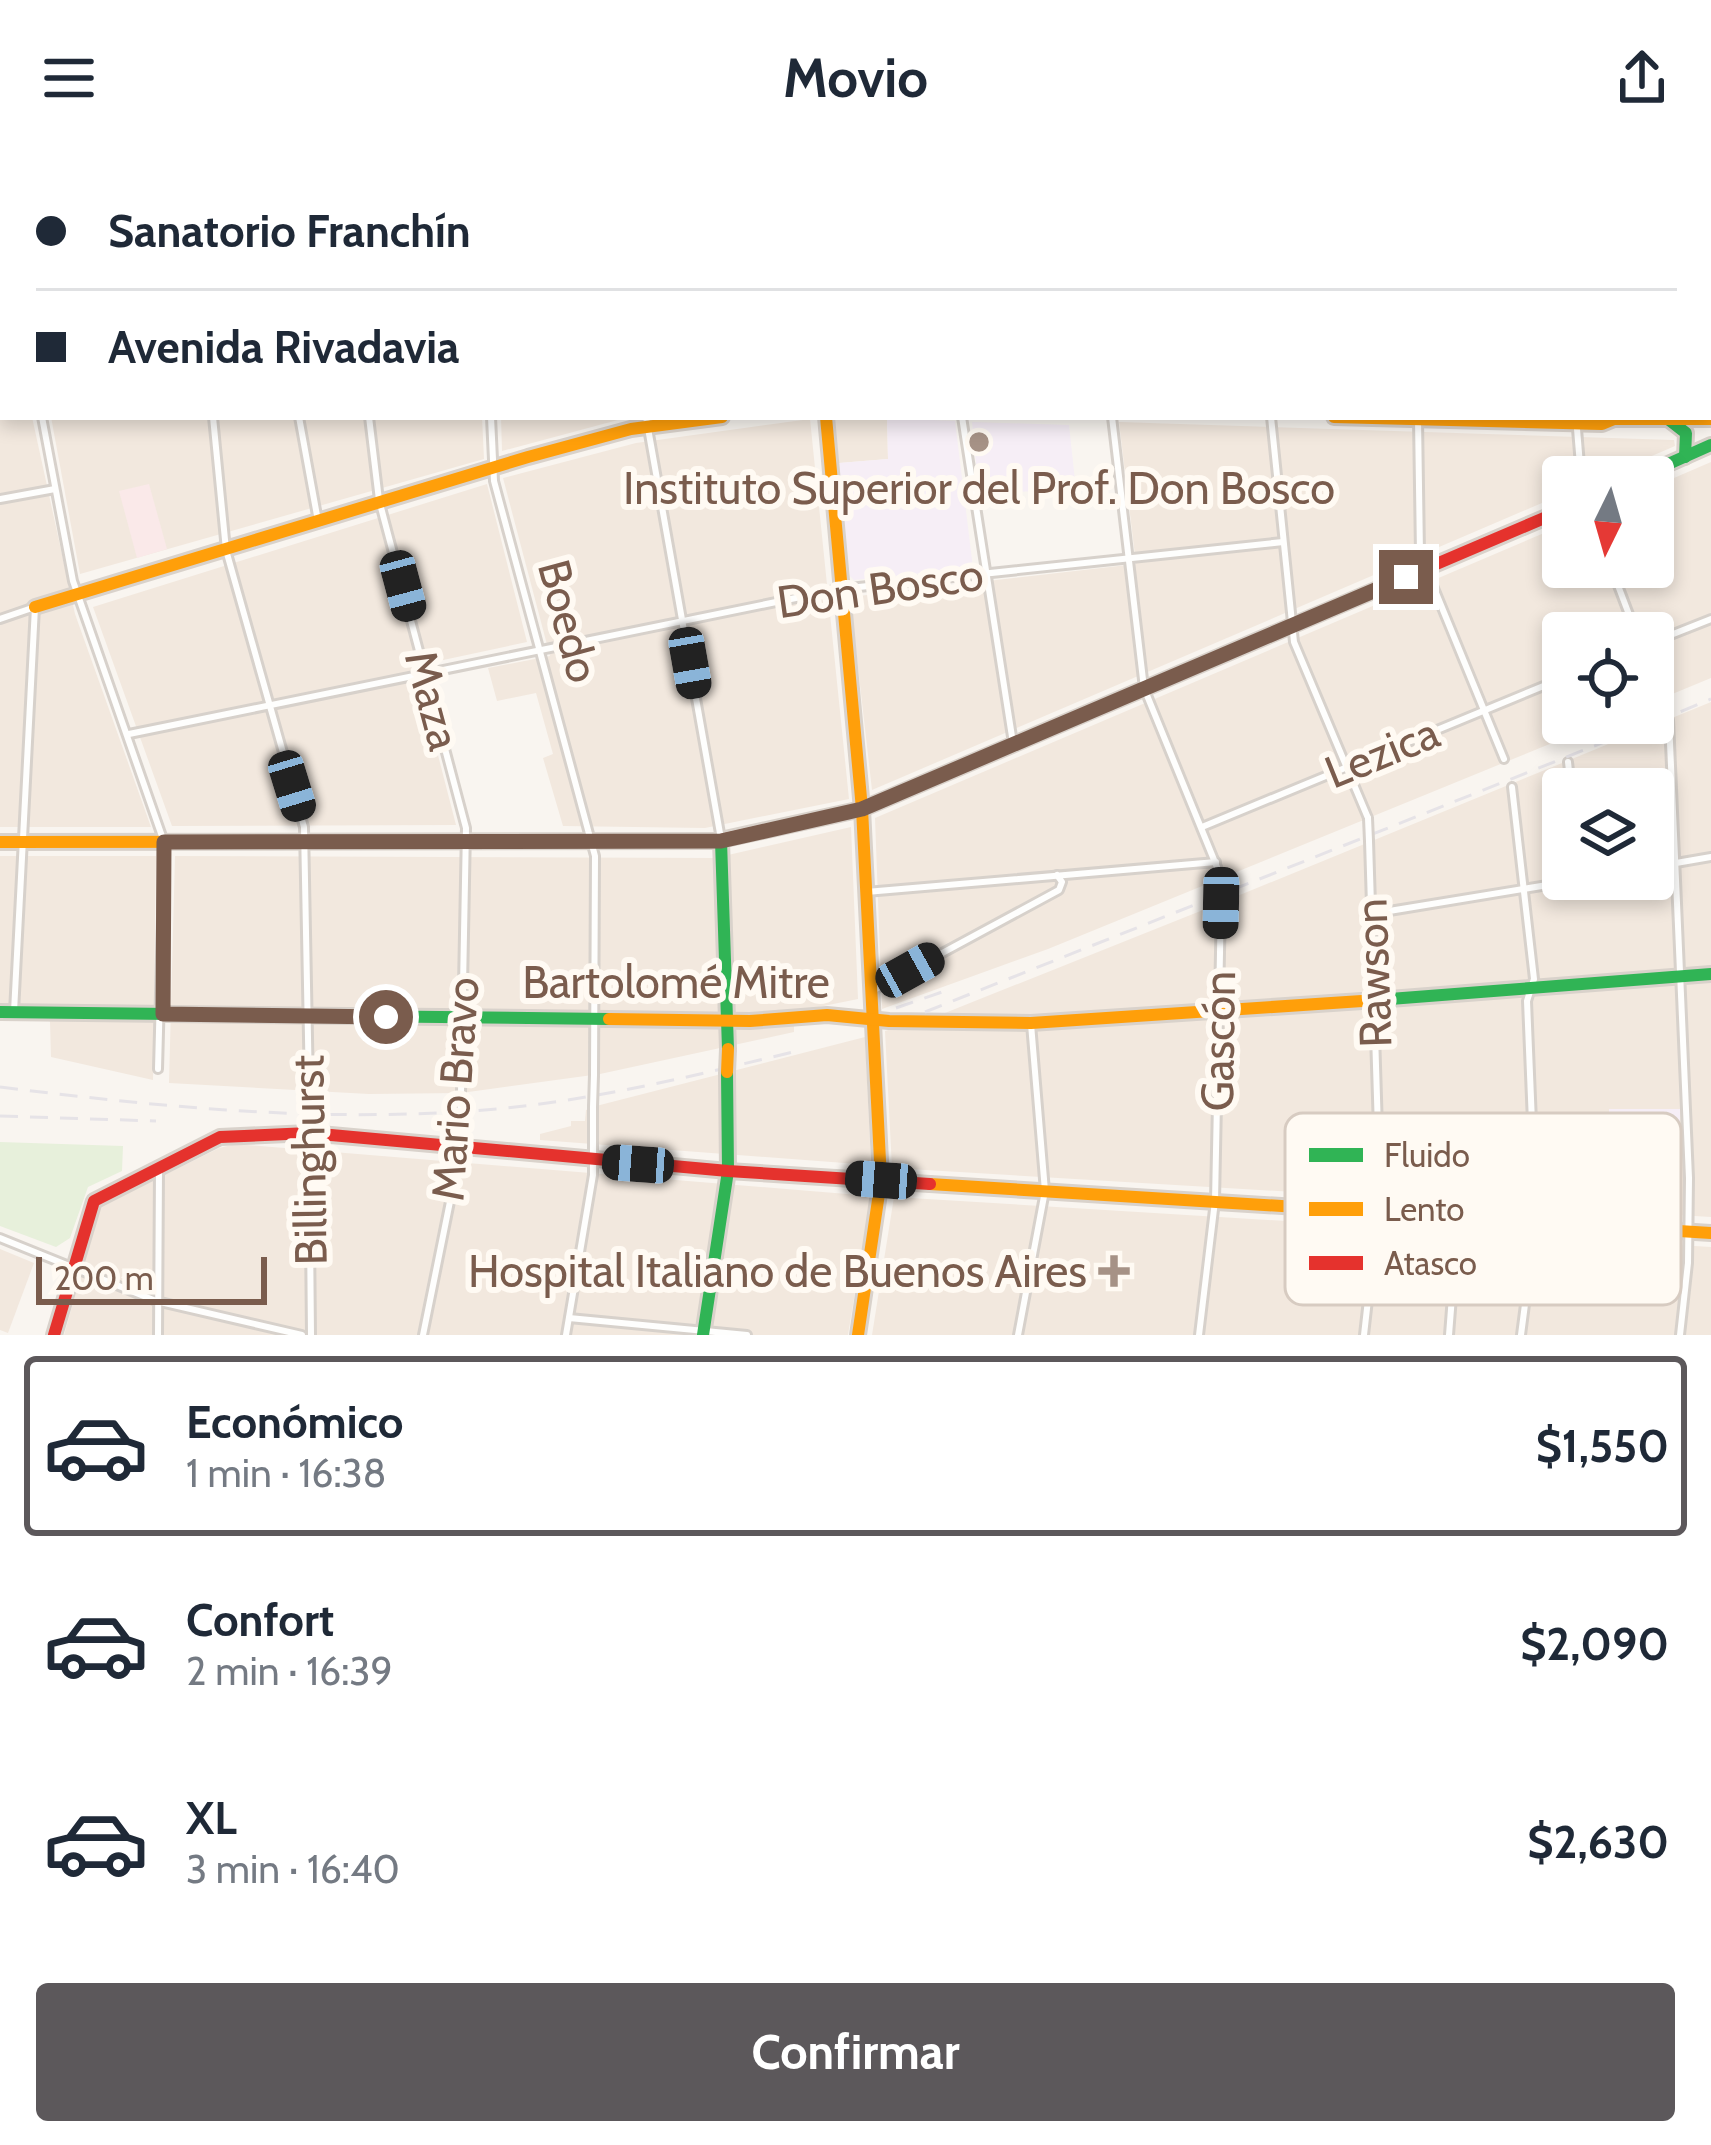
<!DOCTYPE html>
<html lang="es">
<head>
<meta charset="utf-8">
<style>
	:root { --surface:#fff; --page:#f6f6f7; --text:#1f2937; --muted:#747a83; --line:#e0e1e3; --accent:#5c585b }
	body { margin:0; font-family:Cabin,sans-serif; background:var(--page); color:var(--text); height:100vh; display:flex; flex-direction:column; font-size:45px; white-space:nowrap }
	* { box-sizing:border-box; margin:0 }
	p { font-size:39px; color:var(--muted) }
	.icon { flex:none; width:66px; height:66px; fill:none; stroke:currentColor; stroke-width:2; stroke-linecap:round; stroke-linejoin:round }
	.map { position:relative; height:1179px; overflow:hidden }
	.side { display:flex; flex-direction:column; background:var(--surface); flex:1 }
	.side>* { flex:none }
	.banner { position:absolute; left:0px; top:0px; width:1713px; height:264px; box-shadow:0 6px 18px #0003; display:grid; align-content:center; height:264px; padding:0 36px; background:var(--surface) }
	.needle { width:78px; rotate:185deg }
	.tools { position:absolute; left:1542px; top:300px; display:grid; gap:24px }
	.tools a { display:grid; place-items:center; width:132px; height:132px; border-radius:12px; background:var(--surface); box-shadow:0 6px 18px #0003; font-size:60px }
	.scale { position:absolute; left:36px; bottom:30px; width:231px; box-sizing:border-box; padding-left:12px; border:6px solid #7a5c4d; border-top:0; font-size:33px; line-height:42px; white-space:nowrap; color:#7a5c4d; -webkit-text-stroke:9px #fffaf3; paint-order:stroke }
	.end { position:absolute; width:54px; height:54px; margin:-27px; border:15px solid #7a5c4d; background:#fff; box-shadow:0 0 0 6px #fff }
	.from { border-radius:50% }
	.car { position:absolute; width:36px; height:72px; margin:-36px -18px; border-radius:15px; box-shadow:0 0 9px 3px #0007; background:linear-gradient(#222 24%,#8ab4d8 0 40%,#222 0 76%,#8ab4d8 0 86%,#222 0) }
	.banner b { display:flex; align-items:center; gap:42px; height:114px; font-size:45px }
	.banner b+b { border-top:3px solid var(--line) }
	.banner i { width:30px; height:30px; background:var(--text) }
	ul { padding:21px 0 0; list-style:none }
	li { display:flex; align-items:center; gap:36px; height:180px; margin:0 24px 18px; padding:0 12px; border:6px solid transparent; border-radius:12px }
	li div { flex:1 }
	li b { display:block; font-size:45px }
	li em { font-style:normal; font-weight:700 }
	li.on { border-color:var(--accent) }
	li>.icon { width:108px; height:108px; stroke-width:1.5 }
	.cta { display:flex; gap:24px; margin-top:auto; padding:24px 36px }
	.cta a { flex:1; height:138px; border-radius:12px; background:var(--accent); color:#fff; font-size:48px; font-weight:700; line-height:138px; text-align:center }
	header { display:flex; justify-content:space-between; align-items:center; height:156px; padding:0 36px; background:var(--surface); font-size:54px; font-weight:700 }
	.map>svg:first-child { display:block }
	.residential { fill:#f2e8de; fill-rule:evenodd }
	.education { fill:#f6eef6 }
	.medical { fill:#fae9e9 }
	.green { fill:#e7f0db }
	.lines { fill:none; stroke-linecap:round; stroke-linejoin:round }
	.street-tunnel { stroke:#d9cfc7; stroke-width:6; stroke-dasharray:6 3; stroke-linecap:butt }
	.street-casing { stroke:#d7d1cb; stroke-width:12 }
	.fast-casing { stroke:#d9d2cb; stroke-width:18 }
	.slow-casing { stroke:#d9d2cb; stroke-width:18 }
	.jam-casing { stroke:#d9d2cb; stroke-width:18 }
	.street { stroke:#fefefd; stroke-width:6 }
	.fast { stroke:#30b455; stroke-width:12 }
	.slow { stroke:#ff9f0a; stroke-width:12 }
	.jam { stroke:#e5322d; stroke-width:12 }
	.rail { stroke:#e6e3e7; stroke-width:3; stroke-dasharray:18 12; stroke-linecap:butt }
	.street-bridge-casing { stroke:#d7d1cb; stroke-width:12; stroke-linecap:butt }
	.slow-bridge-casing { stroke:#d9d2cb; stroke-width:18; stroke-linecap:butt }
	.street-bridge { stroke:#fefefd; stroke-width:6 }
	.slow-bridge { stroke:#ff9f0a; stroke-width:12 }
	.route { stroke:#7a5c4d; stroke-width:15 }
	.poi-dot { fill:#a69286; stroke:#fffaf3; stroke-width:4.5 }
	.labels { text-anchor:middle; stroke-width:12; stroke-linejoin:round; paint-order:stroke }
	.poi-label { font-size:45px; fill:#7a5c4d; stroke:#fffaf3 }
	.street-label { font-size:45px; fill:#7a5c4d; stroke:#fffaf3 }
	.key { fill:#fffaf3; stroke:#d7cbc1; stroke-width:3 }
	.key-label { font-size:33px; fill:#7a5c4d }
</style>
</head>
<body>
<header><svg class="icon" aria-label="menu" viewBox="0 0 24 24"><path d="M4 6h16M4 12h16M4 18h16"/></svg>Movio<svg class="icon" aria-label="share" viewBox="0 0 24 24"><path d="M12 15V3M7 8l5-5 5 5M5 13v7h14v-7"/></svg></header>
<div class="map">
<svg width="1711" height="1179" viewBox="0 0 1711 1179">
	<rect width="100%" height="100%" fill="#f9f5f0"/>
	<g class="residential">
		<polygon points="0,0 480,0 3,3 3,56"/>
		<polygon points="818,0 1711,0 1711,250 1710,3"/>
		<polygon points="0,86 3,261 32,261 75,458 151,671 0,671"/>
		<polygon points="51,261 482,261 484,303 80,418"/>
		<polygon points="501,261 629,261 502,295"/>
		<polygon points="834,262 887,262 888,303 839,307"/>
		<polygon points="810,263 849,643 705,672 563,670 543,602 553,598 536,537 497,545 488,512 550,500 503,322 636,287"/>
		<polygon points="1119,266 1674,284 1675,290 1603,321 1563,321 1563,338 872,634 850,441 1136,408"/>
		<polygon points="1711,306 1711,522 1653,546 1653,477 1563,477 1563,567 1601,567 1048,793 882,853 875,662 1563,369 1563,411 1653,411 1653,331"/>
		<polygon points="487,328 527,486 415,510 456,669 172,670 93,451"/>
		<path d="M1711 546V1061L892 1012 885 875 945 857 1213 750ZM1563 633H1653V723H1563Z"/>
		<polygon points="851,671 858,843 794,856 794,876 600,918 461,937 369,938 169,927 175,700 715,702"/>
		<polygon points="0,700 156,700 153,924 51,901 50,866 37,850 0,849"/>
		<polygon points="865,881 871,1009 540,984 540,978 571,970 571,965 585,965 586,954 600,949"/>
		<polygon points="236,988 871,1040 848,1179 64,1179 100,1051 219,992"/>
		<polygon points="894,1041 1711,1091 1711,1179 872,1179"/>
		<polygon points="0,1093 34,1107 8,1177 0,1174"/>
	</g>
	<g class="education">
		<polygon points="887,262 955,265 973,412 854,424 850,420 839,307 888,303"/>
		<polygon points="972,266 1069,269 1076,334 979,337"/>
		<polygon points="1609,953 1680,953 1680,977 1609,976"/>
	</g>
	<polygon class="medical" points="149,328 167,393 137,402 119,335"/>
	<polygon class="green" points="0,986 123,990 122,1015 88,1031 70,1082 56,1091 0,1070"/>
	<g class="lines">
		<polyline class="street-tunnel" points="1662,541 1669,564"/>
		<g class="street-casing">
			<g id="street">
				<polyline points="356,0 356,3"/>
				<polyline points="640,0 641,3"/>
				<polyline points="1101,0 1101,3"/>
				<polyline points="46,3 46,0"/>
				<polyline points="207,3 207,0"/>
				<polyline points="976,3 976,0"/>
				<polyline points="1279,3 1279,0"/>
				<polyline points="1430,3 1430,0"/>
				<polyline points="1589,3 1589,0"/>
				<polyline points="0,241 3,241"/>
				<polyline points="42,261 73,425 164,686 158,913"/>
				<polyline points="213,261 226,394 304,671 309,934"/>
				<polyline points="299,261 318,365"/>
				<polyline points="369,261 379,344 466,672 461,937"/>
				<polyline points="491,261 494,325 595,700 594,919"/>
				<polyline points="646,261 721,683"/>
				<polyline points="962,261 1013,587"/>
				<polyline points="1112,261 1144,532 1221,721"/>
				<polyline points="1271,261 1294,486 1368,662"/>
				<polyline points="1576,261 1581,321"/>
				<polyline points="1418,263 1420,398 1504,603"/>
				<polyline points="0,343 55,333"/>
				<polyline points="1611,411 1636,477"/>
				<polyline points="0,463 35,451 14,856"/>
				<polyline points="1653,486 1711,463"/>
				<polyline points="1653,519 1662,541"/>
				<polyline points="1669,564 1689,1022 1688,1107 1680,1179"/>
				<polyline points="129,578 840,433 1283,386"/>
				<polyline points="1568,606 1571,633"/>
				<polyline points="1512,631 1534,823 1527,845 1536,1064 1521,1179"/>
				<polyline points="1202,671 1563,522"/>
				<polyline points="1653,711 1711,701"/>
				<polyline points="866,736 1216,706"/>
				<polyline points="1371,758 1584,723"/>
				<polyline points="872,835 1059,734 1062,726 1057,719"/>
				<polyline points="309,977 311,1179"/>
				<polyline points="0,1082 156,1145 302,1179"/>
				<polyline points="569,1162 747,1179"/>
				<polyline points="158,1179 159,1014"/>
				<polyline points="423,1179 458,1006 460,976"/>
				<polyline points="566,1179 593,1019 593,951"/>
				<polyline points="1018,1179 1045,1035 1031,868"/>
				<polyline points="1199,1179 1215,1045 1221,747"/>
				<polyline points="1364,1179 1380,1038 1369,685"/>
				<polyline points="1449,1179 1458,1063"/>
			</g>
		</g>
		<g class="fast-casing">
			<g id="fast">
				<polyline points="1668,263 1686,277 1685,301"/>
				<polyline points="1639,321 1711,289"/>
				<polyline points="721,685 728,893"/>
				<polyline points="1377,844 1711,818"/>
				<polyline points="0,856 609,863"/>
				<polyline points="703,1179 728,1015 727,916"/>
			</g>
		</g>
		<g class="slow-casing">
			<g id="slow">
				<polyline points="802,0 802,3"/>
				<polyline points="0,71 3,71"/>
				<polyline points="826,261 862,653 881,1024 858,1179"/>
				<polyline points="1334,261 1602,268 1614,263 1711,263"/>
				<polyline points="35,451 528,301 631,273 722,261"/>
				<polyline points="0,686 716,685"/>
				<polyline points="609,863 750,865 827,859 889,865 1031,867 1377,844"/>
				<polyline points="930,1028 1711,1077"/>
			</g>
		</g>
		<g class="jam-casing">
			<g id="jam">
				<polyline points="490,0 490,3"/>
				<polyline points="716,685 862,653 1563,354"/>
				<polyline points="54,1179 94,1045 220,981 309,977 728,1015 930,1028"/>
			</g>
		</g>
		<use href="#street" class="street"/>
		<use href="#fast" class="fast"/>
		<use href="#slow" class="slow"/>
		<use href="#jam" class="jam"/>
		<g class="rail">
			<polyline points="1653,567 1711,543"/>
			<polyline points="896,852 942,836"/>
			<polyline points="925,856 1652,567"/>
			<path d="M0 931C152 950 302 965 456 956 571 950 685 922 797 895"/>
			<polyline points="0,960 156,965"/>
		</g>
		<g class="street-bridge-casing">
			<g id="street-bridge">
				<polyline points="1368,662 1369,685"/>
				<polyline points="1221,747 1221,721"/>
				<polyline points="593,951 594,919"/>
				<polyline points="308,967 309,934"/>
				<polyline points="460,976 461,937"/>
			</g>
		</g>
		<g class="slow-bridge-casing">
			<polyline id="slow-bridge" points="727,916 728,893"/>
		</g>
		<use href="#street-bridge" class="street-bridge"/>
		<use href="#slow-bridge" class="slow-bridge"/>
	</g>
	<g class="lines">
		<polyline class="route" points="386,861 163,858 164,686 721,685 862,653 1406,421"/>
	</g>
	<g class="poi-dot">
		<circle cx="979" cy="286" r="12"/>
		<path d="M1108 1097h12v12h12v12h-12v12h-12v-12h-12v-12h12z"/>
	</g>
	<g class="labels">
		<g class="poi-label">
			<text x="979" y="348">Instituto Superior del Prof. Don Bosco</text>
			<text x="1087" y="1131" text-anchor="end">Hospital Italiano de Buenos Aires</text>
		</g>
		<g class="street-label">
			<text transform="translate(880 432) rotate(-8)" y="16">Don Bosco</text>
			<text transform="translate(569 465) rotate(75)" y="16">Boedo</text>
			<text transform="translate(433 544) rotate(75)" y="16">Maza</text>
			<text transform="translate(1382 596) rotate(-22)" y="16">Lezica</text>
			<text transform="translate(1373 817) rotate(-92)" y="16">Rawson</text>
			<text x="676" y="842">Bartolomé Mitre</text>
			<text transform="translate(1218 885) rotate(-89)" y="16">Gascón</text>
			<text transform="translate(455 933) rotate(-86)" y="16">Mario Bravo</text>
			<text transform="translate(309 1004) rotate(-91)" y="16">Billinghurst</text>
		</g>
	</g>
	<rect x="1285" y="957" width="396" height="192" rx="18" class="key"/>
	<rect x="1309" y="992" width="54" height="14" fill="#30b455"/>
	<rect x="1309" y="1046" width="54" height="14" fill="#ff9f0a"/>
	<rect x="1309" y="1100" width="54" height="14" fill="#e5322d"/>
	<g class="key-label">
		<text x="1384" y="1011">Fluido</text>
		<text x="1384" y="1065">Lento</text>
		<text x="1384" y="1119">Atasco</text>
	</g>
</svg>
<div class="tools">
<a><svg class="needle" viewBox="-14 -14 28 28"><path d="M0-13l5 13h-10z" fill="#e53935"/><path d="M0 13l5-13h-10z" fill="#747a83"/></svg></a>
<a><svg class="icon" aria-label="locate" viewBox="0 0 24 24"><circle cx="12" cy="12" r="6"/><path d="M12 2v4M12 18v4M2 12h4M18 12h4"/></svg></a>
<a><svg class="icon" aria-label="layers" viewBox="0 0 24 24"><path d="M12 4l9 5-9 5-9-5zM3 14l9 5 9-5"/></svg></a>
</div>
<div class="scale">200 m</div>
<i class="end from" style="left:386px;top:861px"></i>
<i class="end" style="left:1406px;top:421px"></i>
<i class="car" style="left:403px;top:430px;rotate:165deg"></i>
<i class="car" style="left:690px;top:507px;rotate:170deg"></i>
<i class="car" style="left:292px;top:630px;rotate:163deg"></i>
<i class="car" style="left:1221px;top:747px;rotate:181deg"></i>
<i class="car" style="left:910px;top:814px;rotate:61deg"></i>
<i class="car" style="left:638px;top:1008px;rotate:274deg"></i>
<i class="car" style="left:881px;top:1024px;rotate:274deg"></i>
<div class="banner">
<b><i class="from"></i>Sanatorio Franchín</b>
<b><i></i>Avenida Rivadavia</b>
</div>
</div>
<section class="side">
<ul>
<li class="on"><svg class="icon" aria-label="car" viewBox="0 0 24 24"><path d="M5 17H2v-5l4-1 3-4h7l3 4 3 1v5h-3M9 17h6M6 11h13"/><circle cx="7" cy="17" r="2"/><circle cx="17" cy="17" r="2"/></svg><div><b>Económico</b><p>1 min · 16:38</p></div><em>$1,550</em></li>
<li><svg class="icon" aria-label="car" viewBox="0 0 24 24"><path d="M5 17H2v-5l4-1 3-4h7l3 4 3 1v5h-3M9 17h6M6 11h13"/><circle cx="7" cy="17" r="2"/><circle cx="17" cy="17" r="2"/></svg><div><b>Confort</b><p>2 min · 16:39</p></div><em>$2,090</em></li>
<li><svg class="icon" aria-label="car" viewBox="0 0 24 24"><path d="M5 17H2v-5l4-1 3-4h7l3 4 3 1v5h-3M9 17h6M6 11h13"/><circle cx="7" cy="17" r="2"/><circle cx="17" cy="17" r="2"/></svg><div><b>XL</b><p>3 min · 16:40</p></div><em>$2,630</em></li>
</ul>
<div class="cta"><a>Confirmar</a></div>
</section>
</body>
</html>
